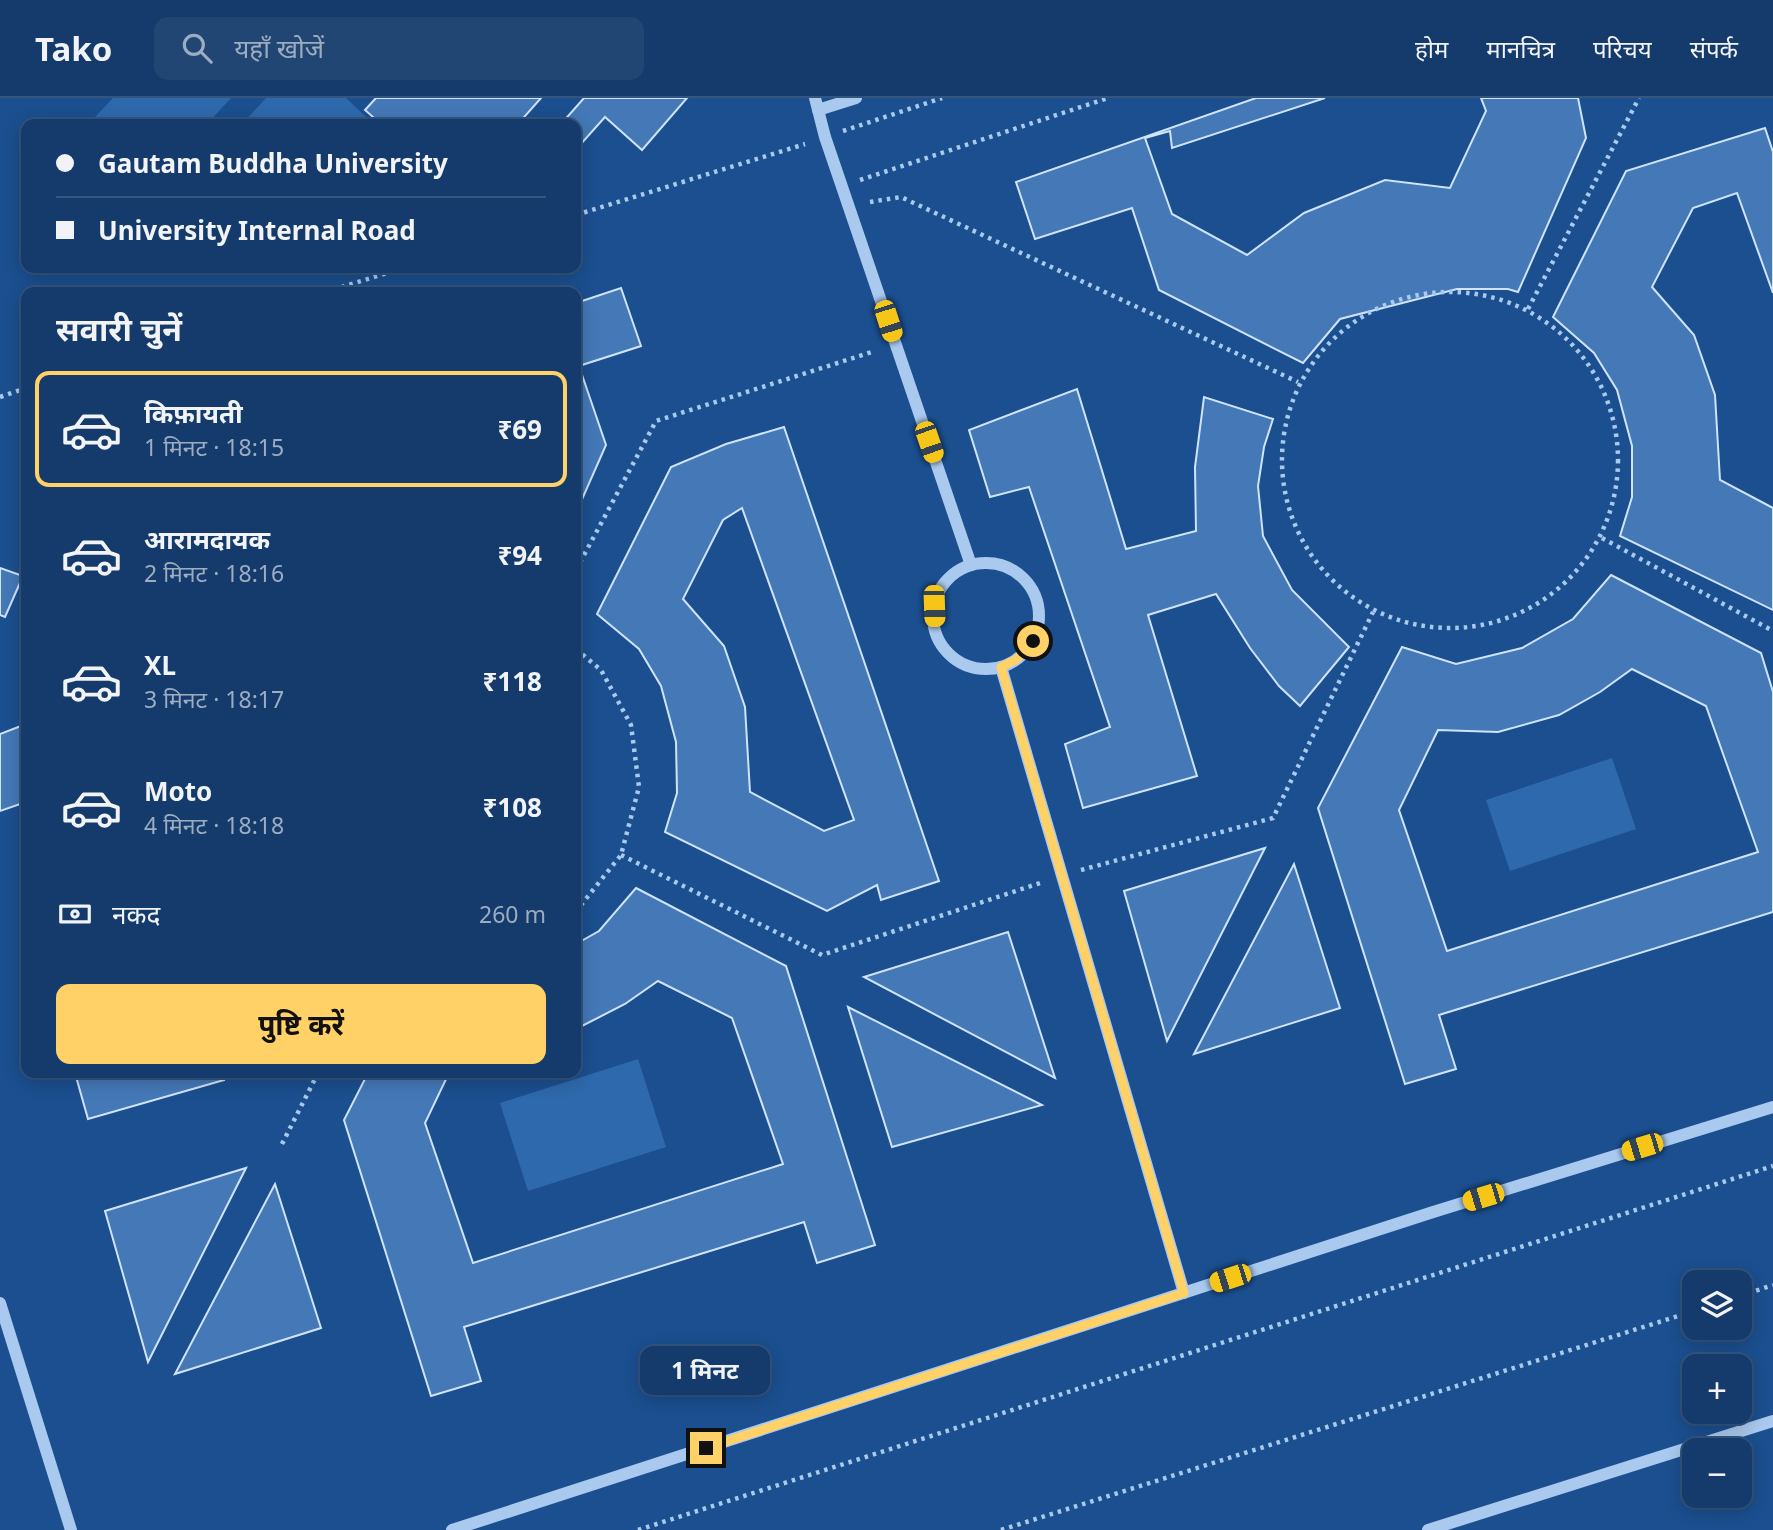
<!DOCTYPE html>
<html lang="hi">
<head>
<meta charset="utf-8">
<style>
	:root { --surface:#143b6b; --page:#214673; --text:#f1f3f6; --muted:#9dadc1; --line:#33557e; --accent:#ffd166 }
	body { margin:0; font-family:"Noto Sans","Noto Sans Devanagari",sans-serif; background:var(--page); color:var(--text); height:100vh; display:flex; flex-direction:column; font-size:26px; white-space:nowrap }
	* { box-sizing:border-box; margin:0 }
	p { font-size:23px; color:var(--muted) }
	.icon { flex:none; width:38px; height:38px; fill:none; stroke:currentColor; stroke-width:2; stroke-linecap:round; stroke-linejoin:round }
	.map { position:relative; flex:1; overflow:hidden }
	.sheet { position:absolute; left:21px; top:189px; width:560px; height:791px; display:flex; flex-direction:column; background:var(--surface); border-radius:14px; box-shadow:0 4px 18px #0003,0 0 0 2px var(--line) }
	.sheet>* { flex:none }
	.guide { position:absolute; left:21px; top:21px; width:560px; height:154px; border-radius:14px; box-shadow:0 4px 18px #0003,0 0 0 2px var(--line); display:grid; align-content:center; height:154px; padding:0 35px; background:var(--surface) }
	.buttons { position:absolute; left:1682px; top:1172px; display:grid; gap:14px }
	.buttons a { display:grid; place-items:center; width:70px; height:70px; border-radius:14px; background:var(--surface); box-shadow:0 4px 18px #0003,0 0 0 2px var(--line); font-size:35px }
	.end { position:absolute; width:32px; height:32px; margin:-16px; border:9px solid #ffd166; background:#111; box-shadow:0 0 0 4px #111 }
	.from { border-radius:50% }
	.bubble { position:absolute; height:49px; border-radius:14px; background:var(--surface); box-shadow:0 4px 18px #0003,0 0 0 2px var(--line); font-size:23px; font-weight:700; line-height:49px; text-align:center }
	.car { position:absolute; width:21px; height:42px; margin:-21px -10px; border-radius:9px; box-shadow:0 0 5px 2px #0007; background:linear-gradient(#f5c518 24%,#345 0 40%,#f5c518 0 76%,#345 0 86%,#f5c518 0) }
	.guide b { display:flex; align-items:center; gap:24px; height:66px; font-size:26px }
	.guide b+b { border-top:2px solid var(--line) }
	.guide i { width:18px; height:18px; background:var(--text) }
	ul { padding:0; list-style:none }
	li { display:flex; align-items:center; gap:21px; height:116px; margin:0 14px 10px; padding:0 21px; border:4px solid transparent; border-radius:14px }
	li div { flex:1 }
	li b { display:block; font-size:26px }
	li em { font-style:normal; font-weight:700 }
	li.active { border-color:var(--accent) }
	li>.icon { width:63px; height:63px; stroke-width:1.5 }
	h2 { padding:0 35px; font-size:32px; line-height:84px }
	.pay { display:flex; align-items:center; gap:18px; height:77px; padding:0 35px; font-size:26px }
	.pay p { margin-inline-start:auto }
	.action { display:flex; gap:14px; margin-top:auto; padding:14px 35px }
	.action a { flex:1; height:80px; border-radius:14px; background:var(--accent); color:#111; font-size:28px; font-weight:700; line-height:80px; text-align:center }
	header { display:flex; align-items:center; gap:42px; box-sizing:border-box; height:98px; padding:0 35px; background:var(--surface); border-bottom:2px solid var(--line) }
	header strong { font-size:33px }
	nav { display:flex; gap:38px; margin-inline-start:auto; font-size:24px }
	.search { width:490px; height:63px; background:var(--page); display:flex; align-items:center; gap:18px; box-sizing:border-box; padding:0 24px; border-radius:14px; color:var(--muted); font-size:26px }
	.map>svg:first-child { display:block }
	.green { fill:#2e69ad }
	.building { fill:#4478b7; stroke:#cfe3fa; stroke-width:2; fill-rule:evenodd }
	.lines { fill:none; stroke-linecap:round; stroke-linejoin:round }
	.path { stroke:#a9c9ee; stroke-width:4.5; stroke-dasharray:3.5 5; stroke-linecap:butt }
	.minor { stroke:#a9c9ee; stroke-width:12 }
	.route { stroke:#ffd166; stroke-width:9 }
</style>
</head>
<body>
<header>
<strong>Tako</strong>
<div class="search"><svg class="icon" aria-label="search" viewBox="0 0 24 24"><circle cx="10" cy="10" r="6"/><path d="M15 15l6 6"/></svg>यहाँ खोजें</div>
<nav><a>होम</a><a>मानचित्र</a><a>परिचय</a><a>संपर्क</a></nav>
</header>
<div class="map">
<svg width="1773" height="1432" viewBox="0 0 1773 1432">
	<rect width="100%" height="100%" fill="#1b4f8f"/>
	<g class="green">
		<polygon points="113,0 231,0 207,26 101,26 94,20"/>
		<polygon points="266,0 346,0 366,19 360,26 242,26"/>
		<polygon points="1612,660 1636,731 1510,773 1486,702"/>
		<polygon points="638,961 666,1049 528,1093 500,1005"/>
	</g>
	<g class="building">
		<polygon points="376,0 541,0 518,26 381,26 365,12"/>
		<polygon points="584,0 687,0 642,52 605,19 581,46 576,42 576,26 561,26"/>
		<polygon points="1256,0 1325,0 1172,50 1170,33 1145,40 1172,116 1247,157 1304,115 1385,82 1450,90 1486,13 1481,0 1578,0 1586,40 1518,194 1508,191 1457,191 1340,221 1303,265 1159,192 1132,110 1035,141 1016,84"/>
		<polygon points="1765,30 1773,54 1773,195 1737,95 1693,110 1652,189 1694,237 1715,297 1720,382 1773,410 1773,512 1620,438 1632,399 1632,348 1617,292 1594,255 1553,219 1626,73"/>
		<polygon points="621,190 641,248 579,268 606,347 576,415 576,205"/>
		<polygon points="1077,291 1126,451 1196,433 1195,369 1204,299 1273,321 1264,349 1258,388 1263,438 1292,492 1349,549 1300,608 1279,588 1250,550 1216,496 1148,517 1197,678 1083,710 1065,646 1110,629 1029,389 990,399 969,332"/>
		<path d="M784 329 939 783 881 802 877 787 827 813 665 734 677 695 676 644 661 588 639 551 597 516 671 369 726 346ZM742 410 854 722 824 733 750 694 745 609 724 548 683 501 723 422Z"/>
		<polygon points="0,470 23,478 5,519 0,517"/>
		<path d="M1611 477 1761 555 1773 594V814L1439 917 1456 971 1405 986 1318 710 1402 549 1456 566 1522 550 1573 521ZM1632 571 1706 608 1758 754 1447 853 1399 712 1438 632 1498 634 1559 617 1600 594Z"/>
		<polygon points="26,626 26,704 0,713 0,636"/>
		<polygon points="1265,750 1167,943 1124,793"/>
		<polygon points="1294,766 1340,910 1194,956"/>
		<polygon points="636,790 786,868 875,1147 817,1165 804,1124 464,1229 481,1283 431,1298 344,1022 368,975 449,975 425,1025 473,1165 783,1066 732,920 658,883 625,906 576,931 576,846 599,833"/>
		<polygon points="1008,834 1055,980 864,879"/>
		<polygon points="848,909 1042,1007 892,1049"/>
		<polygon points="75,975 222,975 224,982 88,1021"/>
		<polygon points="246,1070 148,1264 105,1113"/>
		<polygon points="275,1086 321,1230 175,1276"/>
	</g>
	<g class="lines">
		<g class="path">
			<polyline points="843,33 942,0"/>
			<polyline points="860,82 1108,0"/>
			<polyline points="870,104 901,99 1298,284"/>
			<polyline points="576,117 805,46"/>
			<circle cx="1450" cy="362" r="168"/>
			<polyline points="325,194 404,170"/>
			<polyline points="1528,211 1639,0"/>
			<polyline points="0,299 26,290"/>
			<polyline points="1602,440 1773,533"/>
			<polyline points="576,472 656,323 875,253"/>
			<polyline points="576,551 601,572 631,627 639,689 621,757 581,807 576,810"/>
			<polyline points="621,757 822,857 1043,784"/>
			<polyline points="1081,772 1273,720 1373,514"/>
			<polyline points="282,1046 318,975"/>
			<polyline points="1740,1198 1773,1187"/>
			<polyline points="638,1432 1773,1068"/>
			<polyline points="1001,1432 1694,1213"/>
		</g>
		<g class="minor">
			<polyline points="815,0 825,39 971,467"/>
			<polyline points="818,12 856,0"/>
			<circle cx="986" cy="518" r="53"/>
			<polyline points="1001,569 1184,1195"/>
			<polyline points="0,1205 71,1432"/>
			<polyline points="452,1432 1430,1115 1773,1009"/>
			<polyline points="1428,1432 1773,1323"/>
		</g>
	</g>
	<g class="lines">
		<polyline class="route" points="706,1350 1184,1195 1001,569 1017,561 1033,543"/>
	</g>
</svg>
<div class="buttons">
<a><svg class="icon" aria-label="layers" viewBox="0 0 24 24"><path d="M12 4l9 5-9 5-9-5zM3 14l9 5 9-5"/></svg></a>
<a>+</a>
<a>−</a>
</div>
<i class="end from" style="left:1033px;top:543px"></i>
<i class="end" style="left:706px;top:1350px"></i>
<div class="bubble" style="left:640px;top:1248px;width:130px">1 मिनट</div>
<i class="car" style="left:888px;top:223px;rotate:162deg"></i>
<i class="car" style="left:929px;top:344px;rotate:161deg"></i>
<i class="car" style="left:934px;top:508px;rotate:178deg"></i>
<i class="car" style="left:1642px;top:1049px;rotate:253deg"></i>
<i class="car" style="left:1483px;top:1099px;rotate:253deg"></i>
<i class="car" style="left:1230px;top:1180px;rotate:252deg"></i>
<div class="guide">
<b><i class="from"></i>Gautam Buddha University</b>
<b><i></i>University Internal Road</b>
</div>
<section class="sheet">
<h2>सवारी चुनें</h2>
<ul>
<li class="active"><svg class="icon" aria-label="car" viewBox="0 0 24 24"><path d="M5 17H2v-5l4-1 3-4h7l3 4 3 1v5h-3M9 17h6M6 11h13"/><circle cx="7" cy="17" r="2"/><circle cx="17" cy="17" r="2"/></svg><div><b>किफ़ायती</b><p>1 मिनट · 18:15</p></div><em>₹69</em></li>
<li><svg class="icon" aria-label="car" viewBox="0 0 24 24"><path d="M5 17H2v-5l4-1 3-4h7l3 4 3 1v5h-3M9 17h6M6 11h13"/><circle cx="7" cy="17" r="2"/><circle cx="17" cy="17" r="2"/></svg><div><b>आरामदायक</b><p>2 मिनट · 18:16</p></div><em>₹94</em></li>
<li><svg class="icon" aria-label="car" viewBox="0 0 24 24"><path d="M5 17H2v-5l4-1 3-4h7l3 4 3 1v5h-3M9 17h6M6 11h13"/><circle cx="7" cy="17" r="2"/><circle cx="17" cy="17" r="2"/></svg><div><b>XL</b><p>3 मिनट · 18:17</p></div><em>₹118</em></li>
<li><svg class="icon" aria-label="car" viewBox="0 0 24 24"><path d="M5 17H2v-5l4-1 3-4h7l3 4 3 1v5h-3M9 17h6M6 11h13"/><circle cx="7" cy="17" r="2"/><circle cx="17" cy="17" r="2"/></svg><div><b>Moto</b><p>4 मिनट · 18:18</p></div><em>₹108</em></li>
</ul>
<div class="pay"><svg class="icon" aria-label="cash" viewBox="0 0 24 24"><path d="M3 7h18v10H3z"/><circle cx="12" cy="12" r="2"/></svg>नकद<p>260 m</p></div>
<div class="action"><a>पुष्टि करें</a></div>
</section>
</div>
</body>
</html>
